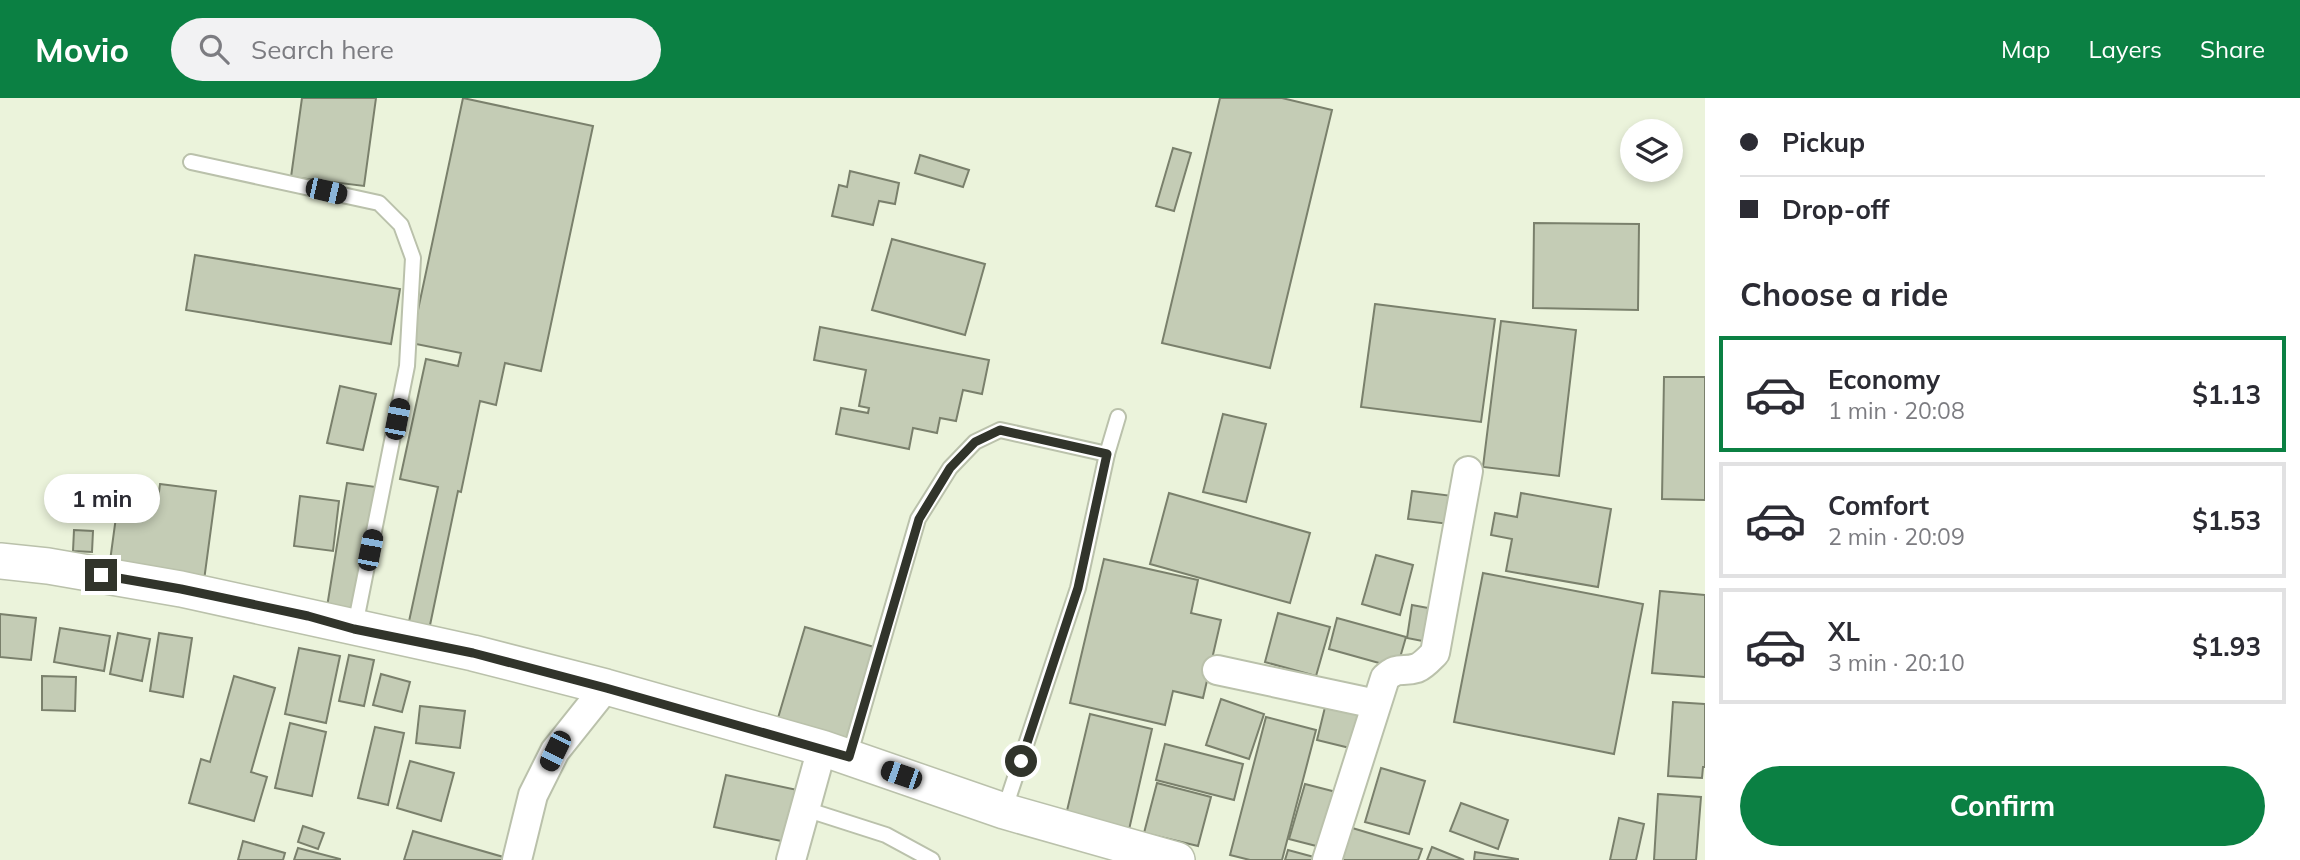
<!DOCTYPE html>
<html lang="en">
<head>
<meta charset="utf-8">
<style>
	:root { --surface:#fff; --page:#f2f2f3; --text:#2b2b33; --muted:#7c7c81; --line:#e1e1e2; --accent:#0b8043 }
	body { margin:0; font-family:Mulish,sans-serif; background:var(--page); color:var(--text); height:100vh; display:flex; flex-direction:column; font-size:26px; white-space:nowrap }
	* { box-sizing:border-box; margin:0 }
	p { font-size:23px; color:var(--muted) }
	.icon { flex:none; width:38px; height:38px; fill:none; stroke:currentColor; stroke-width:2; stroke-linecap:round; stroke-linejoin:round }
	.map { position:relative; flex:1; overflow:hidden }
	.side { display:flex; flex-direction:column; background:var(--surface); width:595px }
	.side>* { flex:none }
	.hud { display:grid; align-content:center; height:154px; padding:0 35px; background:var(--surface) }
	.controls { position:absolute; left:1620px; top:21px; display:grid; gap:14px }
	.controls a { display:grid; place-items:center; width:63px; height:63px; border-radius:50%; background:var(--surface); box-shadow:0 4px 10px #0003; font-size:35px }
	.end { position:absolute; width:32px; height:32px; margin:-16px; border:9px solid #31342b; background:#fff; box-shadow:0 0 0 4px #fff }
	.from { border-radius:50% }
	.bubble { position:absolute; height:49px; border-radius:24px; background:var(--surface); box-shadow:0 4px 10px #0003; font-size:23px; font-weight:700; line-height:49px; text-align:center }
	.car { position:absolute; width:21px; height:42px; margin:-21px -10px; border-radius:9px; box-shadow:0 0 5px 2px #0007; background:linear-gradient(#222 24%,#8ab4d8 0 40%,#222 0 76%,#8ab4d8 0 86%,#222 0) }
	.hud b { display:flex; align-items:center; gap:24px; height:66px; font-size:26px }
	.hud b+b { border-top:2px solid var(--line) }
	.hud i { width:18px; height:18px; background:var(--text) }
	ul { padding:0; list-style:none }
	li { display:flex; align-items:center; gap:21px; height:116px; margin:0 14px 10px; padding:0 21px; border:4px solid var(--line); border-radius:0px }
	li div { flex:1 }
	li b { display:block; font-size:26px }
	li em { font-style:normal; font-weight:700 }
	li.on { border-color:var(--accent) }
	li>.icon { width:63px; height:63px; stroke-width:1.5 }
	h2 { padding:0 35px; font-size:32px; line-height:84px }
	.cta { display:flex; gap:14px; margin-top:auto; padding:14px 35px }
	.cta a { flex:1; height:80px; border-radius:42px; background:var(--accent); color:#fff; font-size:28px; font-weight:700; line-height:80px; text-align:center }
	header { display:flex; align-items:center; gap:42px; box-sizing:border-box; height:98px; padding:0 35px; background:var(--accent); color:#fff }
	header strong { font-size:33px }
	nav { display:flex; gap:38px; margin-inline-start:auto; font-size:24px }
	.search { width:490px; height:63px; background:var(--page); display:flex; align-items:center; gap:18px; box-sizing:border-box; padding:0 24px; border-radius:38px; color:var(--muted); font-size:26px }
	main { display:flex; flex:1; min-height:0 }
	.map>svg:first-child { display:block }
	.building { fill:#c4ccb5; stroke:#7a806c; stroke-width:2 }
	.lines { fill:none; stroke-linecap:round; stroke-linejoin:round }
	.service-casing { stroke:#bac1ab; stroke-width:18 }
	.minor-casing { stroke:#bac1ab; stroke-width:32 }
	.tertiary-casing { stroke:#bac1ab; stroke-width:38 }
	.service { stroke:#fff; stroke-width:14 }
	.minor { stroke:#fff; stroke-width:28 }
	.tertiary { stroke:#fff; stroke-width:35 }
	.route { stroke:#31342b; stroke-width:9 }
</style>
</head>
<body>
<header>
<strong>Movio</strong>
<div class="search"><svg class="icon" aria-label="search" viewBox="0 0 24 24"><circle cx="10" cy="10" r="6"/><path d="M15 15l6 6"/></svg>Search here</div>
<nav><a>Map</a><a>Layers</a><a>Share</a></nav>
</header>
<main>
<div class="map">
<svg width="1705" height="762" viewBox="0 0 1705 762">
	<rect width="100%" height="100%" fill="#ebf3db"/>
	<g class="building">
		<polygon points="302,0 376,0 364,88 291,79"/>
		<polygon points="463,0 593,28 541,273 505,265 496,307 480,303 461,394 458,393 429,532 408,528 438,389 400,381 426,261 458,268 461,255 411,245"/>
		<polygon points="1220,0 1282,0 1332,12 1270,270 1162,245"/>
		<polygon points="1173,50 1191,55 1174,113 1156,108"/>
		<polygon points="920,57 969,72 963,89 915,75"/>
		<polygon points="850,73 899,85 895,106 879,103 873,127 832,118 839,87 847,89"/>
		<polygon points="1534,125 1639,126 1638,212 1533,210"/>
		<polygon points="892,141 985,166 965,237 872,212"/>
		<polygon points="195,157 400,191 391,246 186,212"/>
		<polygon points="1375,206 1495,221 1481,324 1361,309"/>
		<polygon points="1501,223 1576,232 1559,378 1483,369"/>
		<polygon points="820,229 989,262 982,296 963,292 956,323 940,320 937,335 913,330 909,351 836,336 841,310 868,315 869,310 859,308 866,272 814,262"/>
		<polygon points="1664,279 1705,279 1705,402 1662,401"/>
		<polygon points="340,288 376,296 363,352 327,345"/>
		<polygon points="1223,316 1266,326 1246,404 1203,394"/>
		<polygon points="347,385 376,389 355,513 327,509"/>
		<polygon points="160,386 216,393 203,490 110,463 119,397 158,402"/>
		<polygon points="1412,393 1453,398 1449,426 1408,421"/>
		<polygon points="1169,395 1310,435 1290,505 1150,466"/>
		<polygon points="1521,395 1611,411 1598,489 1506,473 1512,441 1491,437 1495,415 1517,419"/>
		<polygon points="300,398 339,403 333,453 294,448"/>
		<polygon points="74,432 93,433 92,454 73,453"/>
		<polygon points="1376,457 1413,467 1400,517 1362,506"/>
		<polygon points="1104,461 1198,482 1191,515 1221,522 1203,600 1173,593 1165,627 1070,605"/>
		<polygon points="1483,475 1643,506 1614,656 1454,624"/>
		<polygon points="1660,493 1705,497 1705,579 1652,575"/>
		<polygon points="1412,507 1439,512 1433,545 1407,540"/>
		<polygon points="1278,515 1330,529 1316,578 1265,564"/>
		<polygon points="0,516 36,520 31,562 0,559"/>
		<polygon points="1337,520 1406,539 1397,570 1329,551"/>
		<polygon points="805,529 874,549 847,640 778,620"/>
		<polygon points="60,530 110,538 104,573 54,564"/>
		<polygon points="118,535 150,541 142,583 110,576"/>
		<polygon points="159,535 192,540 183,599 150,593"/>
		<polygon points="299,550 340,558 326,625 285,616"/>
		<polygon points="349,557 374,562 364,608 339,603"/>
		<polygon points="381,576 410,584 402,614 373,607"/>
		<polygon points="42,578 76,579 75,613 42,612"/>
		<polygon points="234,578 275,590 251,674 267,679 254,723 189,705 201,661 210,664"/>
		<polygon points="1221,601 1264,616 1249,661 1206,647"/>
		<polygon points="1327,601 1368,612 1358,652 1317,642"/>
		<polygon points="1673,604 1705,606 1705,669 1703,669 1702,680 1668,678"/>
		<polygon points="420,608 465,613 460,650 416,645"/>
		<polygon points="1090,616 1152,631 1128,736 1065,721"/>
		<polygon points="1266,619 1316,632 1282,762 1250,762 1230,757"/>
		<polygon points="290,625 326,634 312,698 275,690"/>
		<polygon points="375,629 404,635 388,707 358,700"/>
		<polygon points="1165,646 1243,666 1234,702 1156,682"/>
		<polygon points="410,663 454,675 441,723 397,710"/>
		<polygon points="1381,670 1425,683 1409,736 1365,724"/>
		<polygon points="726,677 802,693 791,745 714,729"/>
		<polygon points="1157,685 1211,699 1198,748 1144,735"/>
		<polygon points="1305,686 1344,696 1328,751 1289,741"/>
		<polygon points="1658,696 1701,699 1696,762 1654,762"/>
		<polygon points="1461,705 1508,722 1498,751 1450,733"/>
		<polygon points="1619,720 1644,726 1636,762 1610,762"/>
		<polygon points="303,728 324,735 318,751 298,744"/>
		<polygon points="1349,729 1422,751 1418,762 1339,762"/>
		<polygon points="413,733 514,762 404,762"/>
		<polygon points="243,743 285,755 283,762 238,762"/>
		<polygon points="1432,749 1464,762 1427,762"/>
		<polygon points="298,750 340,761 340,762 294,762"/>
		<polygon points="1288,752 1325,762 1285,762"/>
		<polygon points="1475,754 1518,761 1518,762 1474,762"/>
	</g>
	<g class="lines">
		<g class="service-casing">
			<g id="service">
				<polyline points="191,64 379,105 401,127 413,160 407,268 355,528"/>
				<polyline points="849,659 918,421 950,370 975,344 1000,332 1107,356"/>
				<polyline points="805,711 886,737 932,762"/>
				<polyline points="1004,713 1078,490 1107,356 1118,319"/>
			</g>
		</g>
		<g class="minor-casing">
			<g id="minor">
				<polyline points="1217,572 1376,606"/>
				<polyline points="517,762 533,697 555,653 606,589"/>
				<polyline points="791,762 822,650"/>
				<path d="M1327 762 1385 580C1399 567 1402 575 1417 570 1424 567 1429 561 1435 555L1468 373"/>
			</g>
		</g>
		<g class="tertiary-casing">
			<polyline id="tertiary" points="0,463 48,468 181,491 473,555 606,589 822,650 1004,713 1177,762"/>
		</g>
		<use href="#service" class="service"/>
		<use href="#minor" class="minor"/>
		<use href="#tertiary" class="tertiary"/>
	</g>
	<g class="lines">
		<polyline class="route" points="101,477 181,491 308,518 354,531 473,555 606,590 849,659 919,421 950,370 975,344 1000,332 1107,356 1078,490 1021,663"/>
	</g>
</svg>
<div class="controls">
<a><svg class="icon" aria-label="layers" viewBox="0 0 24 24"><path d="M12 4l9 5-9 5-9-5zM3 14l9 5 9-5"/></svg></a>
</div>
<i class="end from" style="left:1021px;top:663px"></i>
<i class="end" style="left:101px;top:477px"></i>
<div class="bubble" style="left:44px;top:376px;width:116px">1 min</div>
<i class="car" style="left:326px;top:93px;rotate:103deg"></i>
<i class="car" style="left:397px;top:321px;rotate:11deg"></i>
<i class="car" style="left:370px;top:452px;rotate:11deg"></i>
<i class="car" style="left:555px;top:653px;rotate:206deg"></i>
<i class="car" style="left:901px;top:677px;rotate:289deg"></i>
</div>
<section class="side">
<div class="hud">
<b><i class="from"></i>Pickup</b>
<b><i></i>Drop-off</b>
</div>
<h2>Choose a ride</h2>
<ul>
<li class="on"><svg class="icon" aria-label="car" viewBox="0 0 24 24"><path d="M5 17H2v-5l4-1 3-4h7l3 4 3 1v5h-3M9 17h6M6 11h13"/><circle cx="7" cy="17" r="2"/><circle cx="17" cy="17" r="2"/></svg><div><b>Economy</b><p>1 min · 20:08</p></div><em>$1.13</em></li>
<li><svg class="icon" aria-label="car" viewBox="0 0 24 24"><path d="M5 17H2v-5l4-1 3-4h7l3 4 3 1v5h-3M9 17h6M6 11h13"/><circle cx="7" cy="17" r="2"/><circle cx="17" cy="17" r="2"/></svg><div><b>Comfort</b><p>2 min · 20:09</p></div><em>$1.53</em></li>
<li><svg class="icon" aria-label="car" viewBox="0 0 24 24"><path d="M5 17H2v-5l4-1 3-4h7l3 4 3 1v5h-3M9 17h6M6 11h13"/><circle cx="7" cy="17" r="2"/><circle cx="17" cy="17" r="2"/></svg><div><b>XL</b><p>3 min · 20:10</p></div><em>$1.93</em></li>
</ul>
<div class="cta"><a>Confirm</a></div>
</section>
</main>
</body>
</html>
